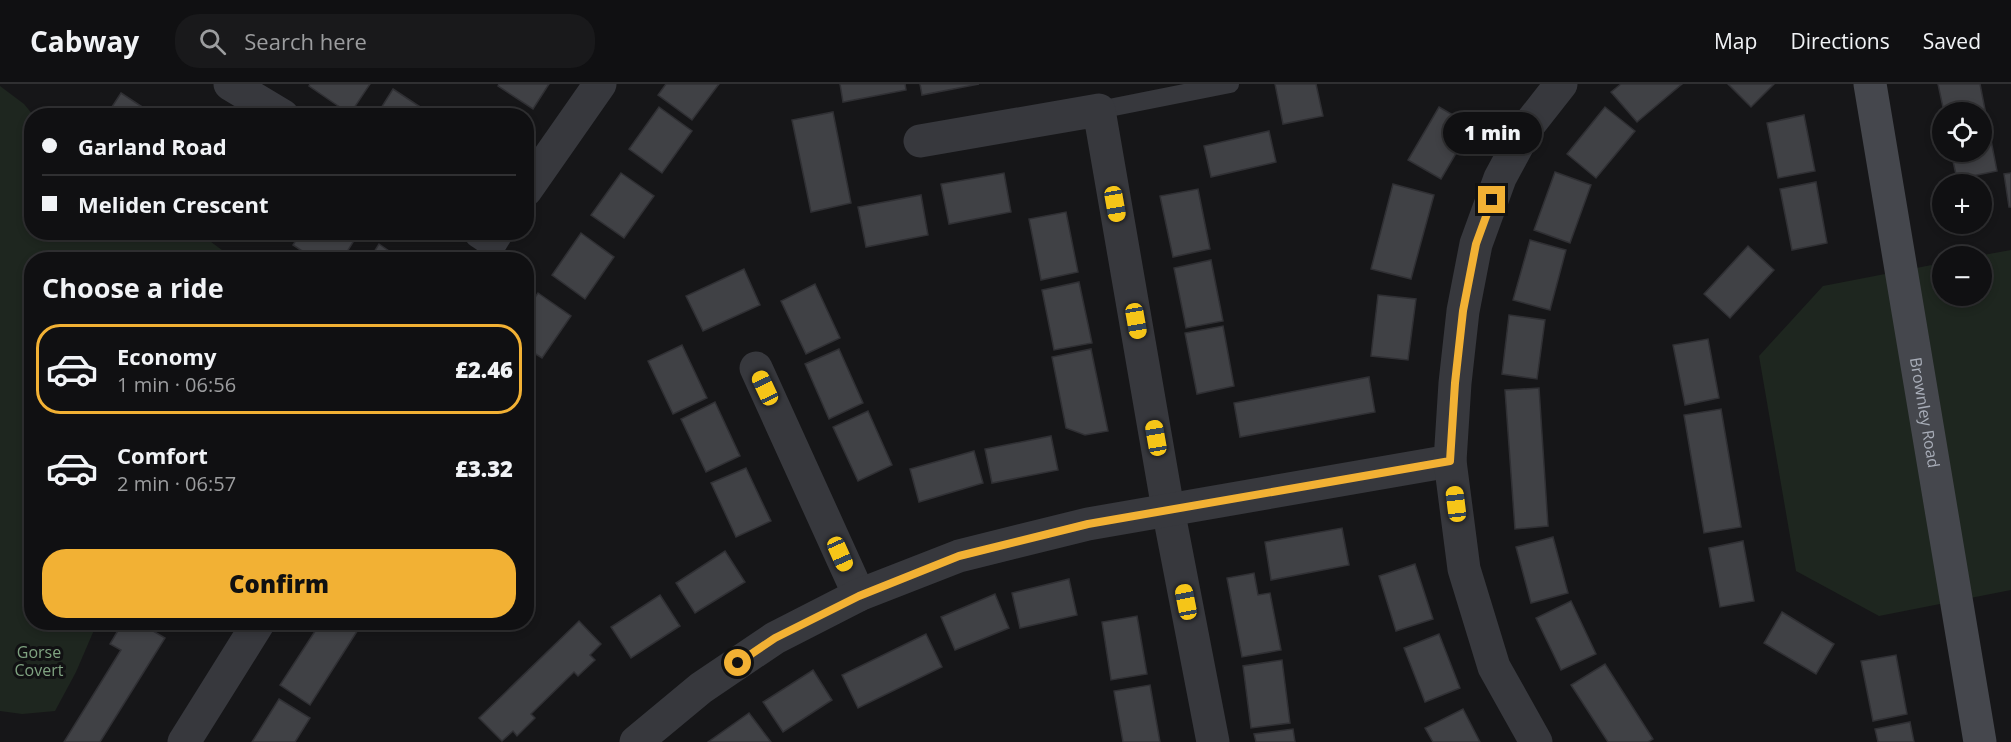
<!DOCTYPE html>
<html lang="en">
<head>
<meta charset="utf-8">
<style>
	:root { --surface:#101012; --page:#19191b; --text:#f1f3f6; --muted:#9c9d9f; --line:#303032; --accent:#f2b134 }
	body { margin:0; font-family:"Open Sans",sans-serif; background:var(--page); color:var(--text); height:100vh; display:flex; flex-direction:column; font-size:22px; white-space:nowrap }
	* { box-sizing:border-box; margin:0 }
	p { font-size:20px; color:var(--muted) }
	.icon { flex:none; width:33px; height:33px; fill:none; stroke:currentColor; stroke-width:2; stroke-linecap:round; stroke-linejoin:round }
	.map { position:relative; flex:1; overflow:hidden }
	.details { position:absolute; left:24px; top:168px; width:510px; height:378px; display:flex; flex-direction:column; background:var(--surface); border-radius:24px; box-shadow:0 3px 9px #0003,0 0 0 2px var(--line) }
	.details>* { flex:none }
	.hud { position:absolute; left:24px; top:24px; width:510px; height:132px; border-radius:24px; box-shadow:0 3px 9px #0003,0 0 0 2px var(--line); display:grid; align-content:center; height:132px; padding:0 18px; background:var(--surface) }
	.tools { position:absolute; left:1932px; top:18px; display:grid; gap:12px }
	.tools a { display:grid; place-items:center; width:60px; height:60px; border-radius:50%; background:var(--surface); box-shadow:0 3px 9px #0003,0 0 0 2px var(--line); font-size:30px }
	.end { position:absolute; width:27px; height:27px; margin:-14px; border:8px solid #f2b134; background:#111; box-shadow:0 0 0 3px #111 }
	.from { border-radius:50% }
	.bubble { position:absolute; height:42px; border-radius:21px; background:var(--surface); box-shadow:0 3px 9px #0003,0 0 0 2px var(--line); font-size:20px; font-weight:800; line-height:42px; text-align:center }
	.car { position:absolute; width:18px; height:36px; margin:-18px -9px; border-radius:8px; box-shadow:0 0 4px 2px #0007; background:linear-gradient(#f5c518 24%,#345 0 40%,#f5c518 0 76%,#345 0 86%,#f5c518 0) }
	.hud b { display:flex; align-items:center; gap:21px; height:57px; font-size:22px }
	.hud b+b { border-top:2px solid var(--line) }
	.hud i { width:15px; height:15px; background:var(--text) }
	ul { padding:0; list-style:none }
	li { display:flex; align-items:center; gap:18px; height:90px; margin:0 12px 9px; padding:0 6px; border:3px solid transparent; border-radius:24px }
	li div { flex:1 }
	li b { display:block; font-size:22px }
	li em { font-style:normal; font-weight:800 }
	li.active { border-color:var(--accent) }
	li>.icon { width:54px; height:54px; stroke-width:1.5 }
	h2 { padding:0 18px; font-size:27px; line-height:72px }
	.cta { display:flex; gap:12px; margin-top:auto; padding:12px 18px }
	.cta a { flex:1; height:69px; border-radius:24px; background:var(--accent); color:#111; font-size:24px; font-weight:800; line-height:69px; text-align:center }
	header { display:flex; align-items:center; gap:36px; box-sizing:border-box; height:84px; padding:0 30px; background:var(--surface); border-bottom:2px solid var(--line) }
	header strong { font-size:28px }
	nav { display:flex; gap:33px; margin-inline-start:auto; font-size:21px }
	.search { width:420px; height:54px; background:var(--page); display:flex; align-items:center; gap:15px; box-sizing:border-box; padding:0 21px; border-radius:24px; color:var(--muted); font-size:22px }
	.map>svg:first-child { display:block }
	.green { fill:#1e261f }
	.building { fill:#404145; stroke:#303034; stroke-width:1.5 }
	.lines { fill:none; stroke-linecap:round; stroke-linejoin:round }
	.lane { stroke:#37383d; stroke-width:18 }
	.street { stroke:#37383d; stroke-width:33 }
	.secondary { stroke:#45474d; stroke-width:33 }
	.route { stroke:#f2b134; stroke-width:8 }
	.labels { text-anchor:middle; stroke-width:6; stroke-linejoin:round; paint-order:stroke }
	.street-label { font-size:16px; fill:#a8adb8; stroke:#111113 }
	.park-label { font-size:16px; fill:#7fa381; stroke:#111113 }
</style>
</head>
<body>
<header>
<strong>Cabway</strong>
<div class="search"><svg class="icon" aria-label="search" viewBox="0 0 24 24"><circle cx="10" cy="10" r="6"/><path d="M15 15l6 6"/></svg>Search here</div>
<nav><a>Map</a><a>Directions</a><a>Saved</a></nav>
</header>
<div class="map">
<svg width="2011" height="658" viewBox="0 0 2011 658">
	<rect width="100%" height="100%" fill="#161618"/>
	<g class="green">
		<polygon points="0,2 24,20 33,31 32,32 32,148 199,149 234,175 32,176 32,538 97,539 76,588 55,627 22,630 0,627"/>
		<polygon points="2011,166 2011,506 1879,532 1796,487 1759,272 1823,202 1942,179 1942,212 1982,212 1982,172 1978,172"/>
	</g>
	<g class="building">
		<polygon points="310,0 370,0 350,30 309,2"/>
		<polygon points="499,0 549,0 533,25 498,2"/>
		<polygon points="666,0 719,0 692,36 658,11"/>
		<polygon points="840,0 905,0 906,6 843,18"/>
		<polygon points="920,0 979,0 922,11"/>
		<polygon points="1275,0 1316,0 1323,32 1283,40"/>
		<polygon points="1621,0 1682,0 1637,38 1611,8"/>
		<polygon points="1728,0 1774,0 1751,23"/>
		<polygon points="1938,0 1980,0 1997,87 1957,95 1951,68 1982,68 1982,28 1944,28"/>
		<polygon points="393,5 434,32 376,32"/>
		<polygon points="121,9 156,32 106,32"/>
		<polygon points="659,23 692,47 662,89 629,65"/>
		<polygon points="1439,23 1472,42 1441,95 1408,76"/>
		<polygon points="1605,23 1635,47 1596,94 1567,70"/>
		<polygon points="833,28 851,119 811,128 792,36"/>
		<polygon points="1804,31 1815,87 1778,94 1767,39"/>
		<polygon points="1269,47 1276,78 1211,93 1204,62"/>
		<polygon points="1555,88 1591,101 1570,159 1534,146"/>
		<polygon points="621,89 654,112 624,154 591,131"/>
		<polygon points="1004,89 1011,128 949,140 941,100"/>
		<polygon points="2011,89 2011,123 2009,123 2004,90"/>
		<polygon points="1816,98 1827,159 1792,166 1780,105"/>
		<polygon points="1393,100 1434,111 1411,195 1371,185"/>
		<polygon points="1198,105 1210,165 1173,173 1160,112"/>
		<polygon points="921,111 928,151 866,163 858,123"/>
		<polygon points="1066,128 1078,188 1041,196 1029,135"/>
		<polygon points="301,148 355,148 358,150 342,176 316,176 293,161"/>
		<polygon points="581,149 614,173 585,215 552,191"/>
		<polygon points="1530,156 1566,166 1550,226 1513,216"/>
		<polygon points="379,160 402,176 369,176"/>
		<polygon points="1748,162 1774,186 1730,234 1704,210"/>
		<polygon points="1211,176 1223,237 1186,244 1174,184"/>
		<polygon points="744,185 760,221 703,247 686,212"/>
		<polygon points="1079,198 1092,259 1054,266 1042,206"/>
		<polygon points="815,200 840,254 806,270 781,217"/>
		<polygon points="538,209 571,232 542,274 526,264 526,226"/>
		<polygon points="1378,211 1416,215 1408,276 1371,272"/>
		<polygon points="1509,231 1545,236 1537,295 1502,290"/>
		<polygon points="1223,242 1234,302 1197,310 1185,249"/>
		<polygon points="1708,255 1719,314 1685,321 1673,261"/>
		<polygon points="682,261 707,314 673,330 648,277"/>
		<polygon points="839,265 863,319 829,335 805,280"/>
		<polygon points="1091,265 1108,347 1085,351 1066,344 1052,273"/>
		<polygon points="1369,293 1375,328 1240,353 1234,319"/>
		<polygon points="1539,304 1548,442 1515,445 1505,306"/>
		<polygon points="715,318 740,372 706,388 681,335"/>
		<polygon points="1721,325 1741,443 1704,449 1684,331"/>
		<polygon points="868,327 892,381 858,397 833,343"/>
		<polygon points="1051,352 1058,386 992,399 985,365"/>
		<polygon points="974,367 983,399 919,418 910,385"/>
		<polygon points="746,384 771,437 736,453 711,399"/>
		<polygon points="1342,444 1349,481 1271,496 1265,458"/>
		<polygon points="1553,453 1568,509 1531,519 1516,463"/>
		<polygon points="1743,457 1754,517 1720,523 1709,464"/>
		<polygon points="725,467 745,498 695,529 676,499"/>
		<polygon points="1415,480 1433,535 1396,547 1379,492"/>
		<polygon points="1254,489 1258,511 1270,509 1281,566 1242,573 1227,494"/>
		<polygon points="1069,495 1077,531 1020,544 1012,509"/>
		<polygon points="995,510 1009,544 955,566 941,533"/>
		<polygon points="660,511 680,542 631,574 611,543"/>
		<polygon points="1571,517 1596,570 1561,586 1536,534"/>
		<polygon points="1782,528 1834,560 1816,590 1764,559"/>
		<polygon points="1137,532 1147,590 1111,596 1102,538"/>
		<polygon points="579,537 601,560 590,571 595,576 578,592 574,588 531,630 535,634 517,652 513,647 502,657 479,634"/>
		<polygon points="123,538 138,538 165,554 100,658 64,658 121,566 110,560"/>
		<polygon points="321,538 363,538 310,621 280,601"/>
		<polygon points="926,550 942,583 858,624 842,591"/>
		<polygon points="1439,550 1460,604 1425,618 1404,564"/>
		<polygon points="1896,571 1907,630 1873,637 1861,577"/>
		<polygon points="1282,576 1290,639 1251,644 1243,582"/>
		<polygon points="1605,580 1653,655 1648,658 1608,658 1571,601"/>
		<polygon points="813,586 832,616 783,648 763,618"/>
		<polygon points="1150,601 1160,658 1123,658 1114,607"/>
		<polygon points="279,615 310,634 295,658 252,658"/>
		<polygon points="1463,625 1480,658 1433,658 1425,644"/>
		<polygon points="749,629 771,658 708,658"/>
		<polygon points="1910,638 1914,658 1878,658 1875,645"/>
		<polygon points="1293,645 1295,658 1256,658 1254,650"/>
	</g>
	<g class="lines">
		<polyline class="lane" points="1099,26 1230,0"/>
		<g class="street">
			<polyline points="230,0 283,32"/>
			<polyline points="920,57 1099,26 1168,425 1213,658"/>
			<polyline points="526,106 600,0"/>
			<polyline points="480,148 492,156 497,148"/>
			<polyline points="756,284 859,511"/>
			<polyline points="184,658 259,538"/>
			<polyline points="636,658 701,604 775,554 859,511 959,472 1088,440 1450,377"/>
			<polyline points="1536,658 1494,583 1464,485 1450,377 1455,299 1463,227 1476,160 1500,94 1528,42 1561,0"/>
		</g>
		<path class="secondary" id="s1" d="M1870 0 1980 658"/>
	</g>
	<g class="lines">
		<polyline class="route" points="738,579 775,554 859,512 959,472 1088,440 1450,377 1455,299 1463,227 1476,160 1492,116"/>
	</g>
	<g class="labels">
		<g class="street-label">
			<text dy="6" stroke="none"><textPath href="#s1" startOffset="333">Brownley Road</textPath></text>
		</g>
		<g class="park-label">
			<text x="39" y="574">Gorse<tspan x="39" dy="18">Covert</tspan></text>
		</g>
	</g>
</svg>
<div class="tools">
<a><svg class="icon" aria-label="locate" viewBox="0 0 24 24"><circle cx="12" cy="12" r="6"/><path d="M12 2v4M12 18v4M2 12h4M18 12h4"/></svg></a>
<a>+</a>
<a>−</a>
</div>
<i class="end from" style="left:738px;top:579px"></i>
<i class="end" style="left:1492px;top:116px"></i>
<div class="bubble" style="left:1443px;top:28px;width:99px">1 min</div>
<i class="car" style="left:1115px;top:120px;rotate:170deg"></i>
<i class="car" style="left:1136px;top:237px;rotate:170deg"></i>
<i class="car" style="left:765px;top:304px;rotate:335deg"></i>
<i class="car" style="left:1156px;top:354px;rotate:350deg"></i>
<i class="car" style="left:1456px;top:420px;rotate:353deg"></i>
<i class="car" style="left:840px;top:470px;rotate:156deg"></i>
<i class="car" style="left:1186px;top:518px;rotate:349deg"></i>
<div class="hud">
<b><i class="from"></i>Garland Road</b>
<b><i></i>Meliden Crescent</b>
</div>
<section class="details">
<h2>Choose a ride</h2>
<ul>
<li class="active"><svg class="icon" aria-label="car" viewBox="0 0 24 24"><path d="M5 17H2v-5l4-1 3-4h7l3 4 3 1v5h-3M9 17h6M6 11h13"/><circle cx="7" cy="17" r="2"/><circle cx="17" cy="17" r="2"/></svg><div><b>Economy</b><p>1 min · 06:56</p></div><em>£2.46</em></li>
<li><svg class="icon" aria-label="car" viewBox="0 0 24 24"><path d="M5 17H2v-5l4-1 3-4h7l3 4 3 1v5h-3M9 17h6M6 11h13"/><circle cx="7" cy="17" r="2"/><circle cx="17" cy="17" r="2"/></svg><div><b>Comfort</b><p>2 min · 06:57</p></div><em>£3.32</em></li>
</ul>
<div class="cta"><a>Confirm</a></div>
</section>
</div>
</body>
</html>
